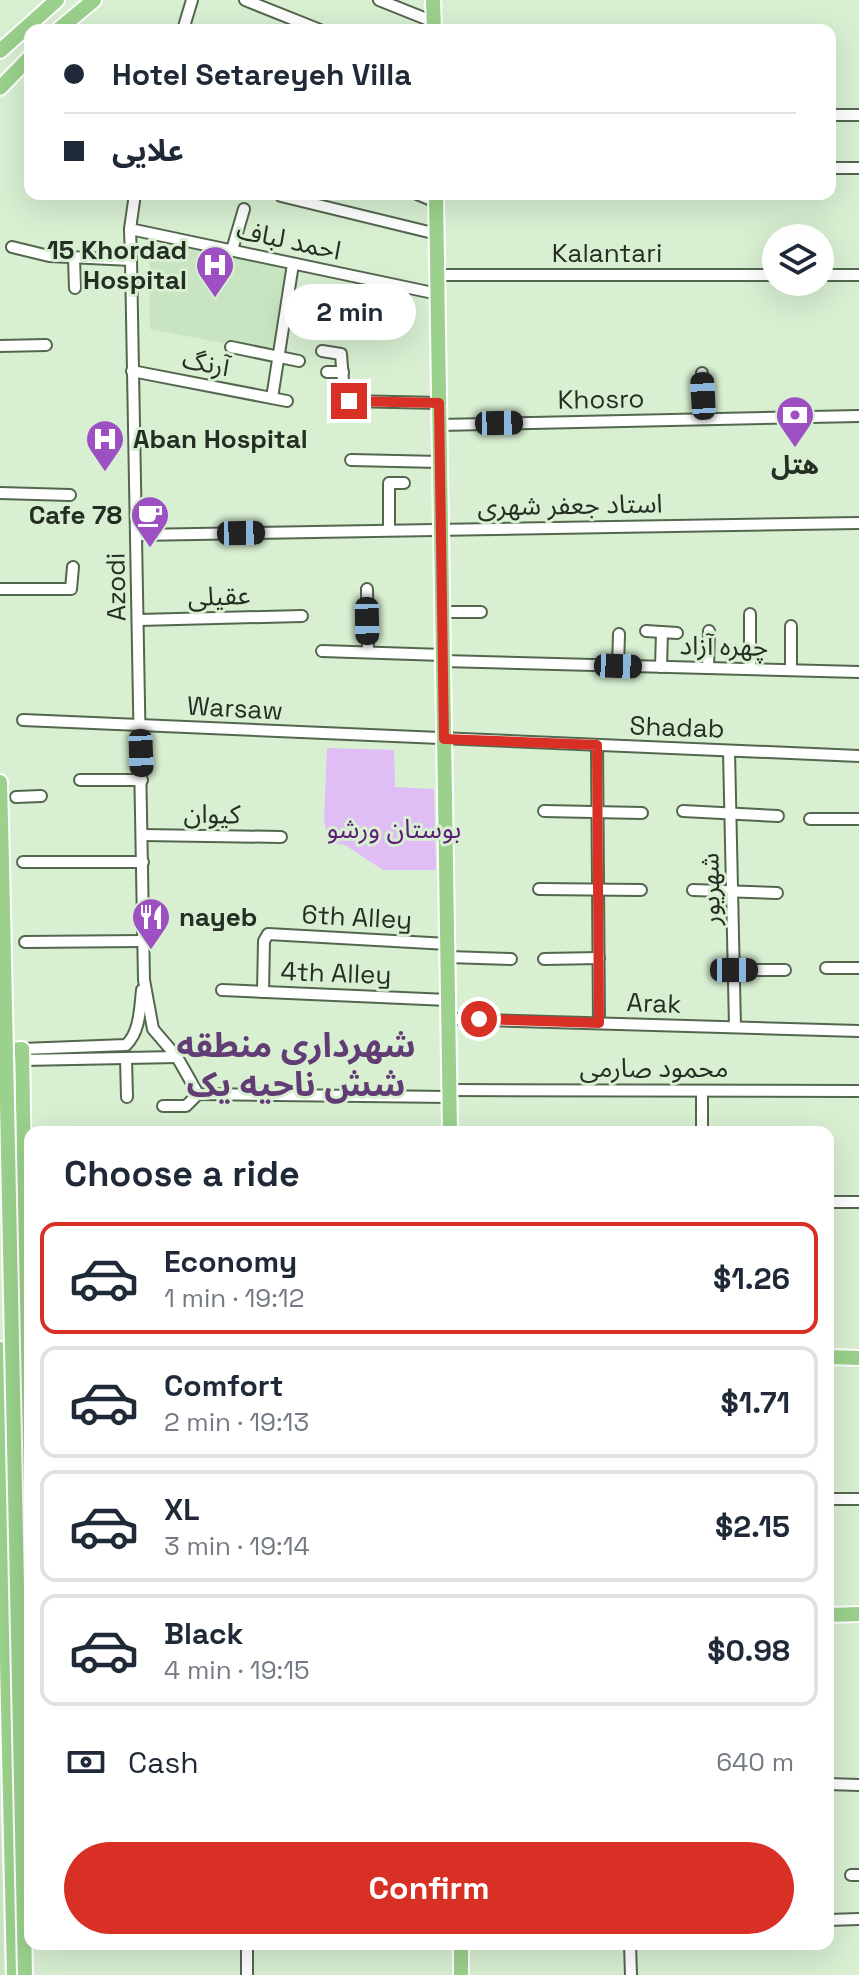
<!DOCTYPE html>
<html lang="en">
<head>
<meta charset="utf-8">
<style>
	:root { --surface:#fff; --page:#f2f2f3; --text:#1f2937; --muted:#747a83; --line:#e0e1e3; --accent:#d93025 }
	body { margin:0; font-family:"Space Grotesk","Noto Sans Arabic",sans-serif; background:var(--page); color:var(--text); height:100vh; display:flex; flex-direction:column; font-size:30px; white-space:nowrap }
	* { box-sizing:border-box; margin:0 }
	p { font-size:26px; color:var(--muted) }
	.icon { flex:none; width:44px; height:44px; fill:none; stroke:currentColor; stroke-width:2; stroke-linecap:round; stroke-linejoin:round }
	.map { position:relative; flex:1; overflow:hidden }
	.side { position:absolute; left:24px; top:1126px; width:810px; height:824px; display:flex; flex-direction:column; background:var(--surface); border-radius:16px; box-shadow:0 8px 32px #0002 }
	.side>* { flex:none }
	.guide { position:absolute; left:24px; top:24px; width:812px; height:176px; border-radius:16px; box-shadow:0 8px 32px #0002; display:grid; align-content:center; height:176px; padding:0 40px; background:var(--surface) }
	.tools { position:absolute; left:762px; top:224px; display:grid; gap:16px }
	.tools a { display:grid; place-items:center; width:72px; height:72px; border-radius:50%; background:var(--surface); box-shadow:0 8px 32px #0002; font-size:40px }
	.end { position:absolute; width:36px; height:36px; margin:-18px; border:10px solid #d93025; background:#fff; box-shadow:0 0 0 4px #fff }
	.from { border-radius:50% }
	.bubble { position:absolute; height:56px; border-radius:28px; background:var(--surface); box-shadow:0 8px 32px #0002; font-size:26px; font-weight:700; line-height:56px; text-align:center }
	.car { position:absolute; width:24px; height:48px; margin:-24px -12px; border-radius:10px; box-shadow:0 0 6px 2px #0007; background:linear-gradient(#222 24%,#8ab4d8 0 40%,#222 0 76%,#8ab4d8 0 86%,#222 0) }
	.guide b { display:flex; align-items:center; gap:28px; height:76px; font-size:30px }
	.guide b+b { border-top:2px solid var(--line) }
	.guide i { width:20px; height:20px; background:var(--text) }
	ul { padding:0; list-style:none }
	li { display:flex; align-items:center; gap:24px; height:112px; margin:0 16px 12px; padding:0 24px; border:4px solid var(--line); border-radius:16px }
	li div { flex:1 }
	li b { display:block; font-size:30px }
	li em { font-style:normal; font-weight:700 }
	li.selected { border-color:var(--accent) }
	li>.icon { width:72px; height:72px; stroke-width:1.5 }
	h2 { padding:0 40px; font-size:36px; line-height:96px }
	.pay { display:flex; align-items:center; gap:20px; height:88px; padding:0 40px; font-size:30px }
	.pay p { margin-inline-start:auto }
	.cta { display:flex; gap:16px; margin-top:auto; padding:16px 40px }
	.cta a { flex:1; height:92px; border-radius:48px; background:var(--accent); color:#fff; font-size:32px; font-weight:700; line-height:92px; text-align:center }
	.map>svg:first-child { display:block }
	.built { fill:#c8e4c1 }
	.green { fill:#e1bdf6 }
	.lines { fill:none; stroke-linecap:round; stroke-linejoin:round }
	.minor-casing { stroke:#53674e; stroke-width:14 }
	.major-casing { stroke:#fff; stroke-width:18 }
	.minor { stroke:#fff; stroke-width:10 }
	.major { stroke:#9bd18c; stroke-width:14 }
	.major-bridge-casing { stroke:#fff; stroke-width:18; stroke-linecap:butt }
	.major-bridge { stroke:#9bd18c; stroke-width:14 }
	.route { stroke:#d93025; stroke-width:10 }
	.labels { text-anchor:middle; stroke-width:6; stroke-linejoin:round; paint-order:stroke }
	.street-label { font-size:26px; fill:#252e23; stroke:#d8efd2 }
	.poi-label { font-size:26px; font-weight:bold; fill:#252e23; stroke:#d8efd2; text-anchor:end }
	.park-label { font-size:26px; fill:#5b1d76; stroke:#d8efd2 }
	.district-label { font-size:34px; font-weight:bold; fill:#623d75; stroke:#d8efd2 }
</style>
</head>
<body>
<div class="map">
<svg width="859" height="1975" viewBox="0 0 859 1975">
	<rect width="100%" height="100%" fill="#d8efd2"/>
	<g class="built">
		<polygon points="149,241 286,269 274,353 150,329"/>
		<polygon points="0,1810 3,1901 4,1975 0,1975"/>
	</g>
	<polygon class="green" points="327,748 394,750 395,787 434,789 436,870 383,870 345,845 328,843 324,819"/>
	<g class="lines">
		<g class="minor-casing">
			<g id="minor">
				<polyline points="245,0 320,30"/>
				<polyline points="379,0 434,22"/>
				<polyline points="183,30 192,0"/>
				<polyline points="830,115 859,115"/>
				<polyline points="830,168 859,168"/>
				<polyline points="135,194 130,229 131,260 144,980 153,1029 177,1057 198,1094 450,1097"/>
				<polyline points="417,194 436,202"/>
				<polyline points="281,196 437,234"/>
				<polyline points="130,229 438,294"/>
				<polyline points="12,247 49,256 131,260"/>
				<polyline points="232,250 244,209"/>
				<polyline points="74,258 75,288"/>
				<polyline points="438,275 776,275"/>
				<polyline points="820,275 859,275"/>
				<polyline points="0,346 46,345"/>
				<polyline points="231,347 299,361"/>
				<polyline points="322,351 341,354 344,394 349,401 439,403"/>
				<polyline points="132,371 287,401"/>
				<polyline points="327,372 343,372"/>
				<polyline points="702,373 704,419"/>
				<polyline points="272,398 293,264"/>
				<polyline points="440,425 859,416"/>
				<polyline points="351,460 440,462"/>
				<polyline points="0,493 70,495"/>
				<polyline points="389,530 389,483 404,483"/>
				<polyline points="137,535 859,523"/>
				<polyline points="0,589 71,589 73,567"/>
				<polyline points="367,589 368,652"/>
				<polyline points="443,612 481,612"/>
				<polyline points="138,620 302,616"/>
				<polyline points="646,631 677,633"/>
				<polyline points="322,651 443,655"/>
				<polyline points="443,661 859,672"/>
				<polyline points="618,666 619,634"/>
				<polyline points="661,667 662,632"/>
				<polyline points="708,668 709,631"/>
				<polyline points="750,669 750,614"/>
				<polyline points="791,670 791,626"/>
				<polyline points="23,720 859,756"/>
				<polyline points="597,745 599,1023"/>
				<polyline points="729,751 735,1027"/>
				<polyline points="80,780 142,780"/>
				<polyline points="16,797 41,796"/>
				<polyline points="544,811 642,813"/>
				<polyline points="683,811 778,816"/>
				<polyline points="810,819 859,819"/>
				<polyline points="143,835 281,837"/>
				<polyline points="23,862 143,862"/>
				<polyline points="539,889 641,890"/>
				<polyline points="693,890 777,893"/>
				<polyline points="25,942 143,941"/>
				<polyline points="448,957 511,959"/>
				<polyline points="544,959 599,958"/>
				<polyline points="826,968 859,968"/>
				<polyline points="734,970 785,970"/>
				<polyline points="222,990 448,1000"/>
				<polyline points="263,992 264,941 268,934 448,944"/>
				<polyline points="449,1019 859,1031"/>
				<path d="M22 1049 126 1045C140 1032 140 1008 142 990"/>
				<polyline points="126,1058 127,1097"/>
				<polyline points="22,1060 177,1057"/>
				<polyline points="450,1090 859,1091"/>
				<polyline points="163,1106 186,1106 198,1094"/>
				<polyline points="702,1132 702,1091"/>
				<polyline points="828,1202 859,1202"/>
				<polyline points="828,1499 859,1499"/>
				<polyline points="828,1784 859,1785"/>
				<polyline points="851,1875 859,1875"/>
				<polyline points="828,1920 859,1919"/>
				<polyline points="247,1944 247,1975"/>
				<polyline points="630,1944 631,1975"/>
			</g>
		</g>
		<g class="major-casing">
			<g id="major">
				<polyline points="433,0 434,30"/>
				<polyline points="58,30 94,0"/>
				<polyline points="0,51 57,0"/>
				<polyline points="0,88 30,57"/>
				<polyline points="436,194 450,1132"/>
				<polyline points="0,782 2,861"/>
				<polyline points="0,1051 22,1049 30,1528"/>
				<polyline points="0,1349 14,1975"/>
				<polyline points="828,1357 859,1358"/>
				<polyline points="828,1615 859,1614"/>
				<polyline points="461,1944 461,1975"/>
			</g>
		</g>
		<use href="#minor" class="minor"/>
		<use href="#major" class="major"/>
		<g class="major-bridge-casing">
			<polyline id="major-bridge" points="2,861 25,1975"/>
		</g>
		<use href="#major-bridge" class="major-bridge"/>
	</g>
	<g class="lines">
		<polyline class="route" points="349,401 439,403 444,739 597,745 599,1023 479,1019"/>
	</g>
	<defs>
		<g id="hospital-pin" transform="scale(2)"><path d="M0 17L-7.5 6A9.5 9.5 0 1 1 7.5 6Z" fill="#9c50c2" stroke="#d8efd2"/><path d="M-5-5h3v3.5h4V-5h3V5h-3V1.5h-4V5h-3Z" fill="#fff"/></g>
		<g id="bank-pin" transform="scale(2)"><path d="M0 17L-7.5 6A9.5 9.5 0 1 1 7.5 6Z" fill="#9c50c2" stroke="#d8efd2"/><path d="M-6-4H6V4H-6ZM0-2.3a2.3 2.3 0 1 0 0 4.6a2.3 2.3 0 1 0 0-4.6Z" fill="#fff"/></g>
		<g id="cafe-pin" transform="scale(2)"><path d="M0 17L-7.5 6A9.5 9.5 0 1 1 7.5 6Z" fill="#9c50c2" stroke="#d8efd2"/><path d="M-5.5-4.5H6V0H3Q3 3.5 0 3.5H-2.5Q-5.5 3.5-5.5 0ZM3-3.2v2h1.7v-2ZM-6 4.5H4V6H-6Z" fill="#fff"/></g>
		<g id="restaurant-pin" transform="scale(2)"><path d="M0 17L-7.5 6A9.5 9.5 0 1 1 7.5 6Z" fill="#9c50c2" stroke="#d8efd2"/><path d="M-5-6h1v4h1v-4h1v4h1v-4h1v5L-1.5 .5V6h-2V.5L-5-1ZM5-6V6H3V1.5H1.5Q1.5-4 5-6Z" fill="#fff"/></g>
	</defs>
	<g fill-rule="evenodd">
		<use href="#hospital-pin" x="215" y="265"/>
		<use href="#bank-pin" x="795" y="415"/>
		<use href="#hospital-pin" x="105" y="439"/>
		<use href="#cafe-pin" x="150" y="515"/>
		<use href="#restaurant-pin" x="151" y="917"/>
	</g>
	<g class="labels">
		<g class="street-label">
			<text transform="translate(289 240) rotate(12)" y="9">احمد لباف</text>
			<text x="607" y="262">Kalantari</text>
			<text transform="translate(206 363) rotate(11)" y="9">آرنگ</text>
			<text transform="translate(601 399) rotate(-1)" y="9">Khosro</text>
			<text transform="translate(570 505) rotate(-1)" y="9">استاد جعفر شهری</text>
			<text transform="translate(116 587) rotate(-91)" y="9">Azodi</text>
			<text transform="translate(219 596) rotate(-2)" y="9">عقیلی</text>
			<text transform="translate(724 646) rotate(1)" y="9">چهره آزاد</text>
			<text transform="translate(235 708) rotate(3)" y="9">Warsaw</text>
			<text transform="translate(677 727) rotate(2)" y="9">Shadab</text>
			<text transform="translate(212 814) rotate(1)" y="9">کیوان</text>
			<text transform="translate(710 889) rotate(-91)" y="9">شهریور</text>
			<text transform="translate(357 917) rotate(3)" y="9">6th Alley</text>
			<text transform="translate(336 973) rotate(2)" y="9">4th Alley</text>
			<text transform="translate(654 1003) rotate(2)" y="9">Arak</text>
			<text x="654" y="1077">محمود صارمی</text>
		</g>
		<g class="poi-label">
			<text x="187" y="259">15 Khordad<tspan x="187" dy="30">Hospital</tspan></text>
			<text x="133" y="448" text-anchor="start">Aban Hospital</text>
			<text x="795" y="474" text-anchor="middle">هتل</text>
			<text x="122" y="524">Cafe 78</text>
			<text x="179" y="926" text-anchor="start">nayeb</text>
		</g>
		<g class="park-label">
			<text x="394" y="838">بوستان ورشو</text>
		</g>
		<g class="district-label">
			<text x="296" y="1057">شهرداری منطقه<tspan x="296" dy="39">شش ناحیه یک</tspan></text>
		</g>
	</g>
</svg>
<div class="tools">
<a><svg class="icon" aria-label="layers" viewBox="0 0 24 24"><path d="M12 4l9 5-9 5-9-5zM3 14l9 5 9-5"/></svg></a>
</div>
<i class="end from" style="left:479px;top:1019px"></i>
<i class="end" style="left:349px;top:401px"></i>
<div class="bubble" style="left:284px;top:284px;width:132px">2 min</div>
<i class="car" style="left:703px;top:396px;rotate:357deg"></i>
<i class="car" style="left:499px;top:423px;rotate:89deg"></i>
<i class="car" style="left:241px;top:533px;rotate:89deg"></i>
<i class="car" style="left:367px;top:621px;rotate:179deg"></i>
<i class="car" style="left:618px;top:666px;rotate:92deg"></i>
<i class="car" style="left:141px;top:753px;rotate:178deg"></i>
<i class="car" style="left:734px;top:970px;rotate:90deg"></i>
<div class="guide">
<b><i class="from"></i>Hotel Setareyeh Villa</b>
<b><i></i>علایی</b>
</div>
<section class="side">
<h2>Choose a ride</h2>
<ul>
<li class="selected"><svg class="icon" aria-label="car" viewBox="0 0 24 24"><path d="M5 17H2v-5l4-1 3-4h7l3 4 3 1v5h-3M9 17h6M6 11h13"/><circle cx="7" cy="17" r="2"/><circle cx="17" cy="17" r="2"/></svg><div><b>Economy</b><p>1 min · 19:12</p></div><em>$1.26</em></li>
<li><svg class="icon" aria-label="car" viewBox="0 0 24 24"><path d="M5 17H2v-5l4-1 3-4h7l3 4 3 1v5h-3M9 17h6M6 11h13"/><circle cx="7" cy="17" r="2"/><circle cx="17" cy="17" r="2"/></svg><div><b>Comfort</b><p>2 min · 19:13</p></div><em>$1.71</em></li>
<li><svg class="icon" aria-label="car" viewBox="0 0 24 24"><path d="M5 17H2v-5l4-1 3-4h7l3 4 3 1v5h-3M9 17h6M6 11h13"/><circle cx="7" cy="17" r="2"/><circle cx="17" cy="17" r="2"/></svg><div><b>XL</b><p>3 min · 19:14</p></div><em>$2.15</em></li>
<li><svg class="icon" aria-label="car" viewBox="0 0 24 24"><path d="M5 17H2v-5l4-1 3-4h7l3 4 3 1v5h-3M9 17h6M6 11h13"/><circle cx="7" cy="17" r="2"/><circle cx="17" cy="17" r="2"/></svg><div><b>Black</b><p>4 min · 19:15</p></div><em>$0.98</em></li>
</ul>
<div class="pay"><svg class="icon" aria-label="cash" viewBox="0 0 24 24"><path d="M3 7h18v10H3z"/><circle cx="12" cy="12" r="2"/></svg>Cash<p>640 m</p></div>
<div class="cta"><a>Confirm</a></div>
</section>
</div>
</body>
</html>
